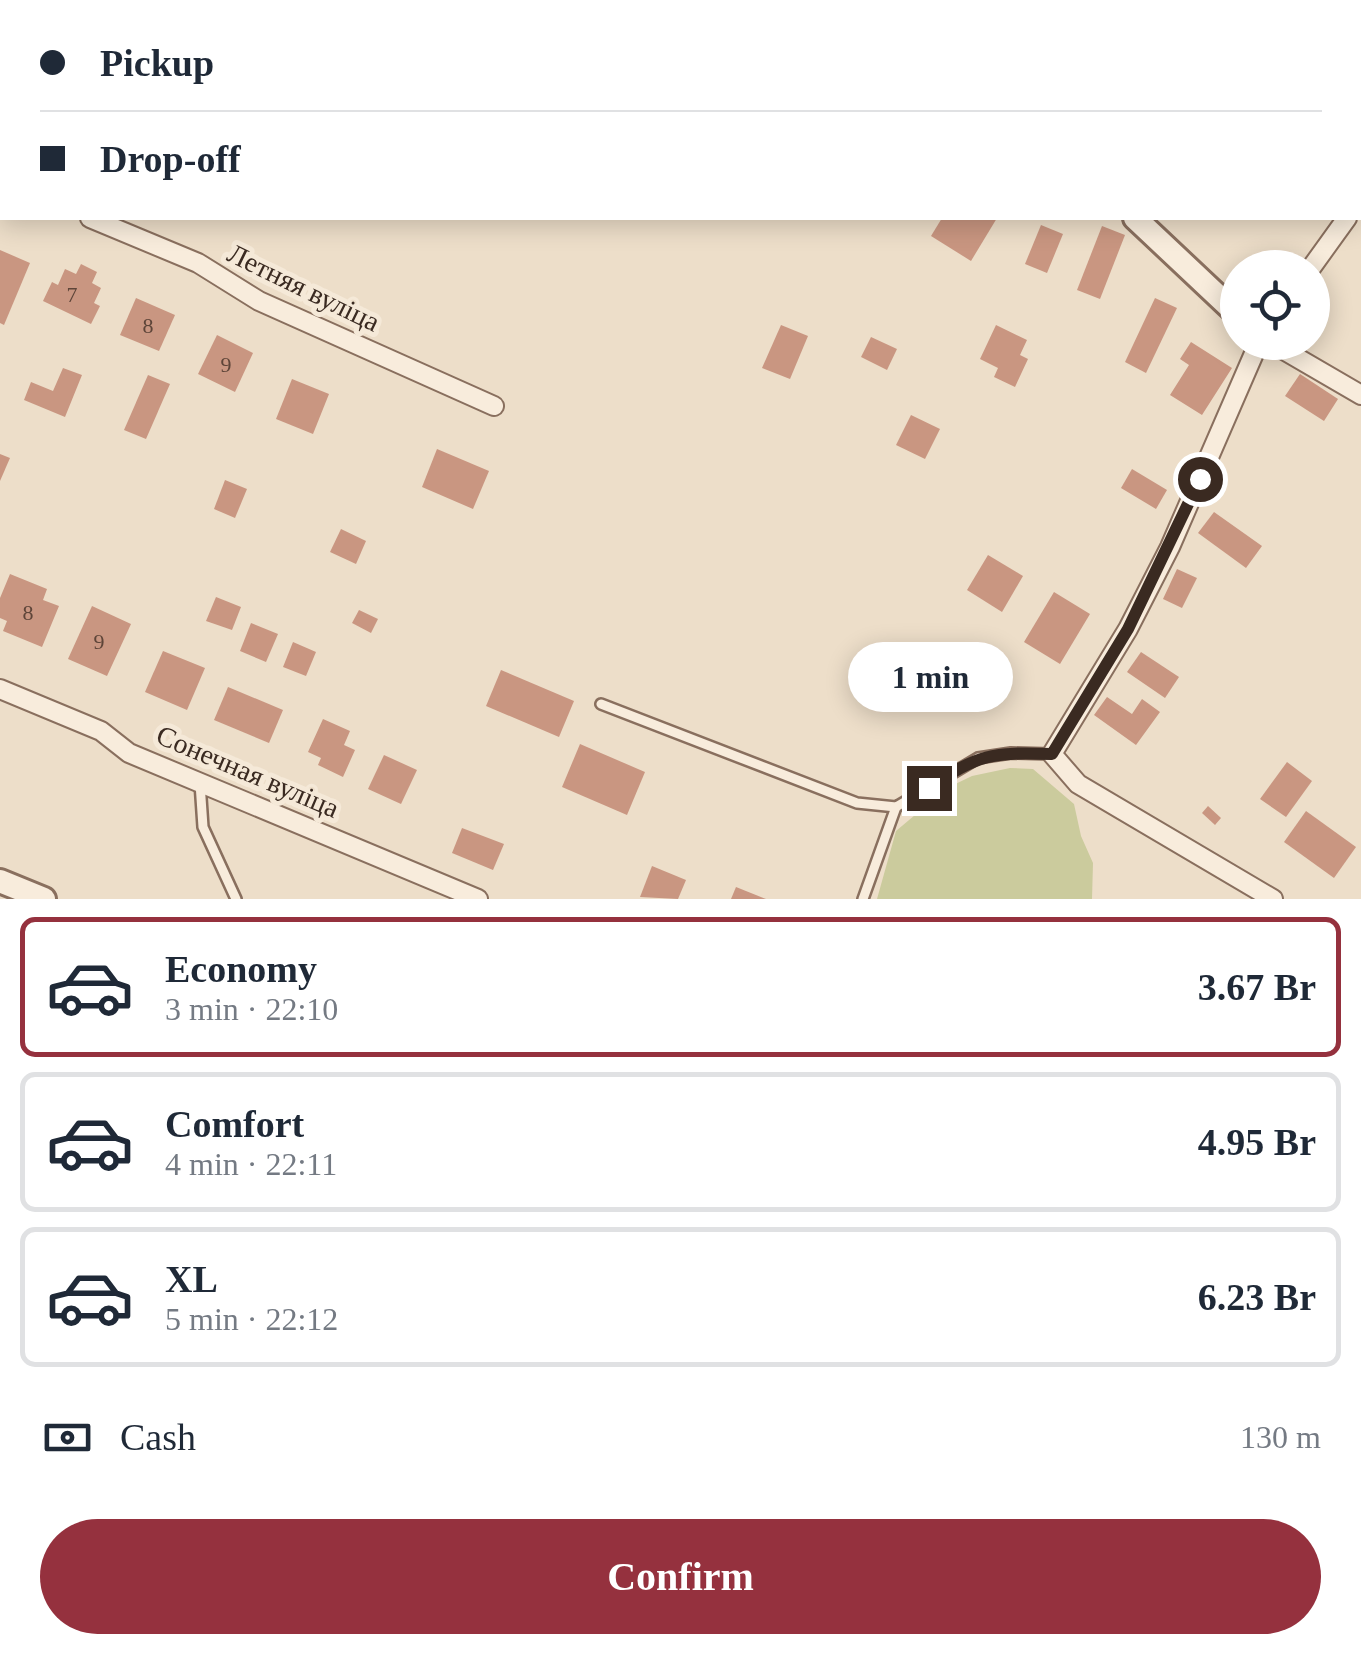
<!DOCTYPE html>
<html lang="en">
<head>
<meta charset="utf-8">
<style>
	:root { --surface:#fff; --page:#f2f2f3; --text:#1f2937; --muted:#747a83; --line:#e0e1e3; --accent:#95313e }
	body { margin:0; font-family:"Times New Roman",serif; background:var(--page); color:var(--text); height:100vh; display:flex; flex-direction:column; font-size:38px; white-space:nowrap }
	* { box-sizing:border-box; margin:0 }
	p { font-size:32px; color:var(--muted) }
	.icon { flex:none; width:55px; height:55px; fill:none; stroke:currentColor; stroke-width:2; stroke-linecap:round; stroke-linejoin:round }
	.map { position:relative; height:899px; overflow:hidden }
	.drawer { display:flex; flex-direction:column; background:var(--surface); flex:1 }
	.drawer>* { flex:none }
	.top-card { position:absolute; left:0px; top:0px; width:1362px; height:220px; box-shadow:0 5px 25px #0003; display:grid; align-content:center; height:220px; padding:0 40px; background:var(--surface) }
	.tools { position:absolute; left:1220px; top:250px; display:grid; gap:20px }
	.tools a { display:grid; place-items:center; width:110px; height:110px; border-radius:50%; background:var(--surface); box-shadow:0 5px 25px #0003; font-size:50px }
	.end { position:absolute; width:45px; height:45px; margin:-22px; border:12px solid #3a2a21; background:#fff; box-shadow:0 0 0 5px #fff }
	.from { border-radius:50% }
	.bubble { position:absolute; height:70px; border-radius:35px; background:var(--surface); box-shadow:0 5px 25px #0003; font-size:32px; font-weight:700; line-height:70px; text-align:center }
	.top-card b { display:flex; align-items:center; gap:35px; height:95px; font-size:38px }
	.top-card b+b { border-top:2px solid var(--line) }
	.top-card i { width:25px; height:25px; background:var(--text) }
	ul { padding:18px 0 0; list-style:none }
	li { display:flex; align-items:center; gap:30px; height:140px; margin:0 20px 15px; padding:0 20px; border:5px solid var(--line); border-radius:15px }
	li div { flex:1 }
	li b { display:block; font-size:38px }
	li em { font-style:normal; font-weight:700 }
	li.on { border-color:var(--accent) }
	li>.icon { width:90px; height:90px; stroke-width:1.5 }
	.pay { display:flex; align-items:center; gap:25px; height:110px; padding:0 40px; font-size:38px }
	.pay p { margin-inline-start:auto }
	.cta { display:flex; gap:20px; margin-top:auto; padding:20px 40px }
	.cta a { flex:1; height:115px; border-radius:60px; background:var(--accent); color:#fff; font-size:40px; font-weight:700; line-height:115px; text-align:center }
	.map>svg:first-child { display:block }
	.green { fill:#cbcb9d }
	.building { fill:#c99681 }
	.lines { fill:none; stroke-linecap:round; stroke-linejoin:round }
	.service-casing { stroke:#896f5e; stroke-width:14 }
	.minor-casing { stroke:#896f5e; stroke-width:22 }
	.tertiary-casing { stroke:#896f5e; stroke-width:28 }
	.service { stroke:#f8ecdc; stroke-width:9 }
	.minor { stroke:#f8ecdc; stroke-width:18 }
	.tertiary { stroke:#f8ecdc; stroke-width:22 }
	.route { stroke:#3a2a21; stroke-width:12 }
	.labels { text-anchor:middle; stroke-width:10; stroke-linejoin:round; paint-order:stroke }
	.number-label { font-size:22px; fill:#5e4539 }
	.street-label { font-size:28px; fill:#3a2a21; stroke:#f5e9d8 }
</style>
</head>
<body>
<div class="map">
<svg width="1361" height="899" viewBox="0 0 1361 899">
	<rect width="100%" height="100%" fill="#eddec9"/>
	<polygon class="green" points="1010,768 1033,769 1074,804 1081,836 1093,863 1092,899 877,899 896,831 947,788 972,776"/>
	<g class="building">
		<polygon points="942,218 997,218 971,261 931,236"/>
		<polygon points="1041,225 1063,234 1047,273 1025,264"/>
		<polygon points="1102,226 1125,235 1100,299 1077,290"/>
		<polygon points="0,250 30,263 4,325 0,323"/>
		<polygon points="1275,256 1291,268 1267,268"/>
		<polygon points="81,264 97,272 92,283 101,288 94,303 100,306 91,324 43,301 52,282 58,285 65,269 76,274"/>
		<polygon points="136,298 175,315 159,351 120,335"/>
		<polygon points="1155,298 1177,308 1146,373 1125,362"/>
		<polygon points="781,325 808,336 790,379 762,368"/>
		<polygon points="996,325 1027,340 1020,355 1028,359 1015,387 994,377 998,368 980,359"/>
		<polygon points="217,335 253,353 235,392 198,374"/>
		<polygon points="871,337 897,349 887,370 861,357"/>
		<polygon points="1191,342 1232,368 1202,415 1170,395 1189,365 1180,359"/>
		<polygon points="63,368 82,375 65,417 24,400 31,382 53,391"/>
		<polygon points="1300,374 1338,399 1324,421 1285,396"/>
		<polygon points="148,375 170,384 146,439 124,430"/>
		<polygon points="292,379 329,394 313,434 276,419"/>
		<polygon points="911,415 940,429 925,459 896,445"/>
		<polygon points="437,449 489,471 473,509 422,487"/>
		<polygon points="0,454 10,458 0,481"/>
		<polygon points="1132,469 1167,490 1156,509 1121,488"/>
		<polygon points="225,480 247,489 235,518 214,509"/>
		<polygon points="1214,512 1262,546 1246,568 1198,533"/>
		<polygon points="341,529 366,541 356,564 330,552"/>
		<polygon points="988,555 1023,576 1002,612 967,590"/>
		<polygon points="1177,569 1197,578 1182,608 1163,599"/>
		<polygon points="10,574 47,589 43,600 59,606 42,647 3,631 7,621 0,618 0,598"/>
		<polygon points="1054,592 1090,614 1060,664 1024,642"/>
		<polygon points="216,597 241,607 232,630 206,621"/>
		<polygon points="92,606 131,624 107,676 68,659"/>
		<polygon points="359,610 378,619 371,633 352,623"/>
		<polygon points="251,623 278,634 266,662 240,651"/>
		<polygon points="293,642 316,652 306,676 283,667"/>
		<polygon points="163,651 205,668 187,710 145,692"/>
		<polygon points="1141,652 1179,677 1165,698 1127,672"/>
		<polygon points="501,670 574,701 559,737 486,706"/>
		<polygon points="228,687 283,710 269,743 214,720"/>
		<polygon points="1107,697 1132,714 1142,699 1160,712 1136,745 1094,715"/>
		<polygon points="323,719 350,731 344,745 355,750 343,777 318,765 321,758 308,752"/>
		<polygon points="580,744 645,772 627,815 562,787"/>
		<polygon points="384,755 417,770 401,804 368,789"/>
		<polygon points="1287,762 1312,781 1286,817 1260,799"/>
		<polygon points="1208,806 1221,818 1215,825 1202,813"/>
		<polygon points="1306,811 1356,847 1334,878 1284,842"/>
		<polygon points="462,828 504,844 493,870 452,853"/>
		<polygon points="652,866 686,880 678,899 640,897"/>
		<polygon points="736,887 766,899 731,899"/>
	</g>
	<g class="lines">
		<g class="service-casing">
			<g id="service">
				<polyline points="601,704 857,803 896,807 978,758 1011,753 1052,754"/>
				<polyline points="200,783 203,827 236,899"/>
				<polyline points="863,899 896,807"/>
			</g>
		</g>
		<g class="minor-casing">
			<g id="minor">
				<polyline points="0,176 2,177"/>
				<polyline points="1360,200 1361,199"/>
				<polyline points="90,218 198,263 259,301 494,406"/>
				<polyline points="1311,268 1347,218"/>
				<polyline points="1259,342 1170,547 1128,629 1052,754 1078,784 1273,899"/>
				<polyline points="1270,342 1361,395"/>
				<polyline points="0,689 101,731 129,753 478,899"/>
			</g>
		</g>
		<g class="tertiary-casing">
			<g id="tertiary">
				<polyline points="910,0 913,2"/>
				<polyline points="1135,218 1238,315"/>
				<polyline points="0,881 44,899"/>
			</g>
		</g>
		<use href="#service" class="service"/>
		<use href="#minor" class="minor"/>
		<use href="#tertiary" class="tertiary"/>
	</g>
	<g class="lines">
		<path class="route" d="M929 788C978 754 992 752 1052 754L1128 629 1200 479"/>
	</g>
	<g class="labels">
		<g class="number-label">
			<text x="72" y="302">7</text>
			<text x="148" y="333">8</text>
			<text x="226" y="372">9</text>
			<text x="28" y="620">8</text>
			<text x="99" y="649">9</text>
		</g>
		<g class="street-label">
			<text transform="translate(304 287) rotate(26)" y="10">Летняя вуліца</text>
			<text transform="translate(248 771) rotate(23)" y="10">Сонечная вуліца</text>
		</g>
	</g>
</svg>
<div class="tools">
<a><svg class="icon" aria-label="locate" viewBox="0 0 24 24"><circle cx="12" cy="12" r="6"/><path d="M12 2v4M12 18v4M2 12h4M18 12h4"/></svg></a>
</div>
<i class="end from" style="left:1200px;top:479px"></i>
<i class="end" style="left:929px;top:788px"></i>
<div class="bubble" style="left:848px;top:642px;width:165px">1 min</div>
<div class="top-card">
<b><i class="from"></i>Pickup</b>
<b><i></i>Drop-off</b>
</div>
</div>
<section class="drawer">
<ul>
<li class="on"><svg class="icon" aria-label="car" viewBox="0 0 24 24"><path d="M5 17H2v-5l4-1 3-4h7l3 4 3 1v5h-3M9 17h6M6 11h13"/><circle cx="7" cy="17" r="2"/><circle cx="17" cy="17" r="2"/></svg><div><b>Economy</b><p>3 min · 22:10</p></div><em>3.67 Br</em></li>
<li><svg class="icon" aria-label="car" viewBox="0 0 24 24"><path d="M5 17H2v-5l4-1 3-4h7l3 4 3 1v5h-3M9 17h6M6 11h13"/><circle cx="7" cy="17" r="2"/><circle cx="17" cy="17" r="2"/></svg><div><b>Comfort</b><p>4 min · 22:11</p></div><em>4.95 Br</em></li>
<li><svg class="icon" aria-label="car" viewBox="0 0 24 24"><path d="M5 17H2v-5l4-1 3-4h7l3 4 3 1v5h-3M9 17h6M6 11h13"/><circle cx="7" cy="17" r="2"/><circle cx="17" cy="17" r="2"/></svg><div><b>XL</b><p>5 min · 22:12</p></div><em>6.23 Br</em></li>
</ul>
<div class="pay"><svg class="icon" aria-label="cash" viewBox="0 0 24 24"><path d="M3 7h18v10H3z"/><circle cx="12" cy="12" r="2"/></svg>Cash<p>130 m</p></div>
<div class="cta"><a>Confirm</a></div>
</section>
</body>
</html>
